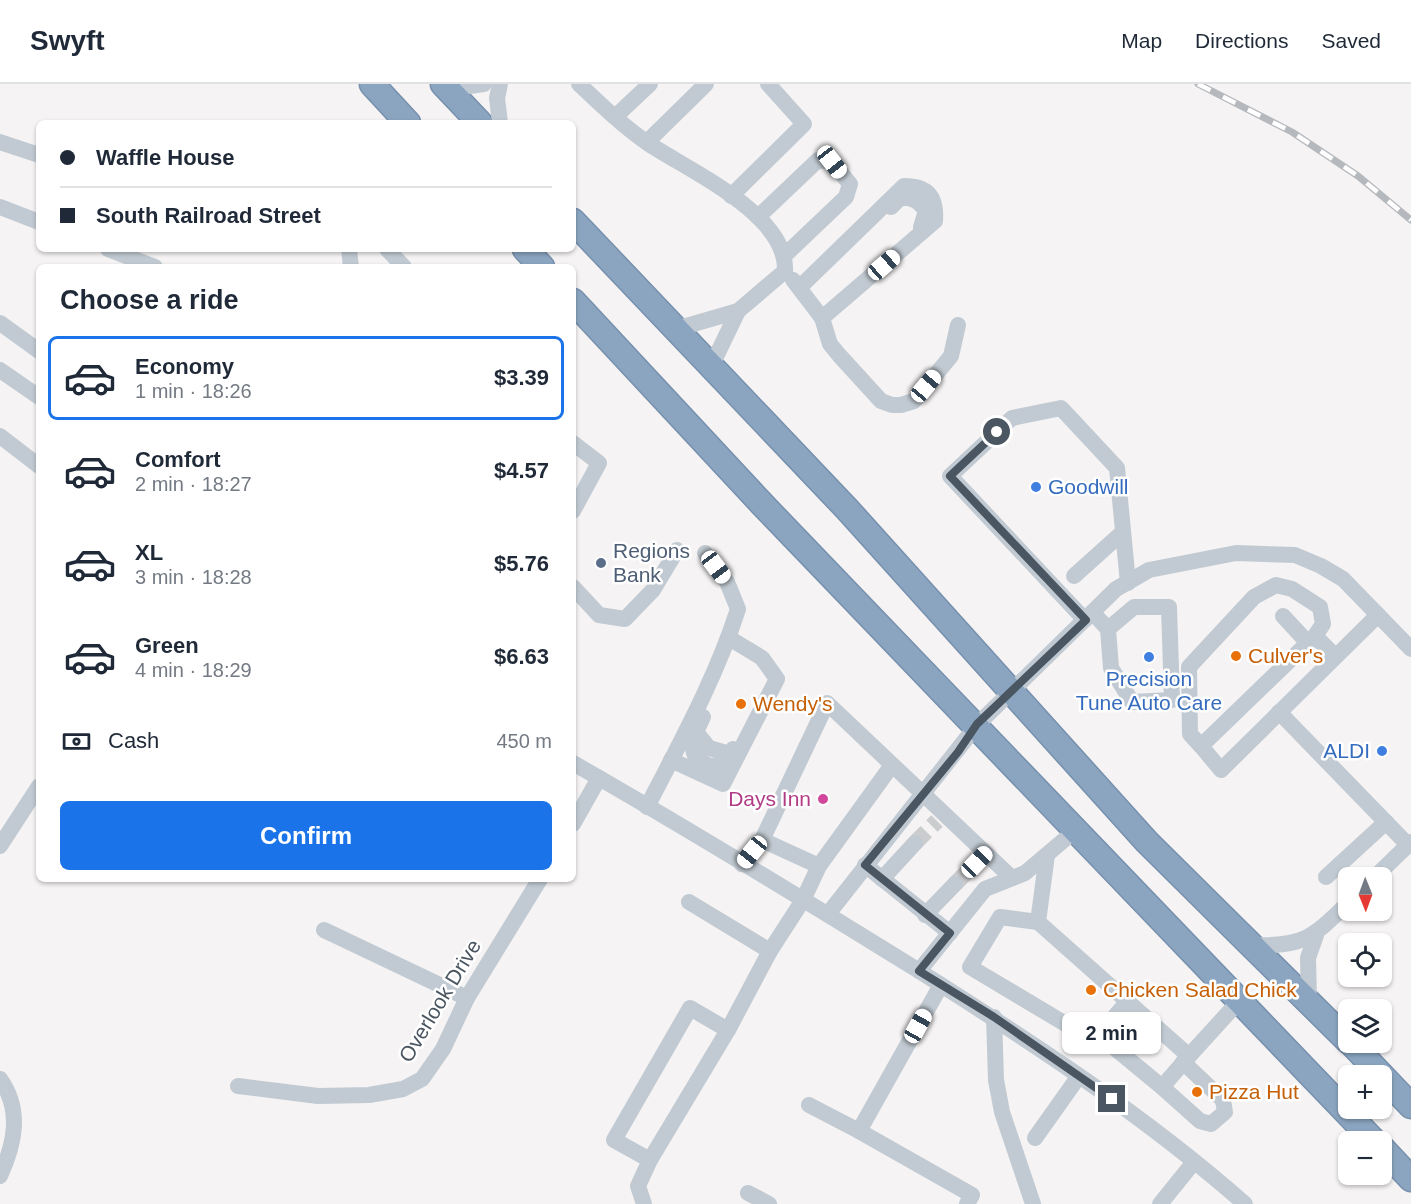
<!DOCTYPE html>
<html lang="en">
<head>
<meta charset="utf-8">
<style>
	:root { --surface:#fff; --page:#f2f2f3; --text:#1f2937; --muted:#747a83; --line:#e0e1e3; --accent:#1a73e8 }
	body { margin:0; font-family:Helvetica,sans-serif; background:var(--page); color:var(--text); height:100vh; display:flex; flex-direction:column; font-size:22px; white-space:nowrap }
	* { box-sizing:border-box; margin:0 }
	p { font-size:20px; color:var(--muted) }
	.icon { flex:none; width:33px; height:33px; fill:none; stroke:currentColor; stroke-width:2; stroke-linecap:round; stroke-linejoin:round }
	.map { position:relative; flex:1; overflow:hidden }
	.side { position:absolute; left:36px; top:180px; width:540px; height:618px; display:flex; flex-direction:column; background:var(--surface); border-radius:9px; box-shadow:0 2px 4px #0004 }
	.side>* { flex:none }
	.top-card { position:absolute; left:36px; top:36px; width:540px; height:132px; border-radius:9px; box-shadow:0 2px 4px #0004; display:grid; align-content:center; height:132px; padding:0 24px; background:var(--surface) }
	.needle { width:39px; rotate:179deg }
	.fabs { position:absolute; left:1338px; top:783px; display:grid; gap:12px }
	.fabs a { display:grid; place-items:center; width:54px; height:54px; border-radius:9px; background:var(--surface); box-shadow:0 2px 4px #0004; font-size:30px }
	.end { position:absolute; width:27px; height:27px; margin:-14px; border:8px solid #4a5661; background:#fff; box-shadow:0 0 0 3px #fff }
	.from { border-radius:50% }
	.bubble { position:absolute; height:42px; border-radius:9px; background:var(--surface); box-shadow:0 2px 4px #0004; font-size:20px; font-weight:700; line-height:42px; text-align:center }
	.car { position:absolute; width:18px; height:36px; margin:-18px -9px; border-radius:8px; box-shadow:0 0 4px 2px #0007; background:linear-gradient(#fff 24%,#345 0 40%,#fff 0 76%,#345 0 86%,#fff 0) }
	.top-card b { display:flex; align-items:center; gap:21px; height:57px; font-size:22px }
	.top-card b+b { border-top:2px solid var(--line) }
	.top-card i { width:15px; height:15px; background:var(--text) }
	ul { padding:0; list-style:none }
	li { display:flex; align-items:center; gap:18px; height:84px; margin:0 12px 9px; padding:0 12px; border:3px solid transparent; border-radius:9px }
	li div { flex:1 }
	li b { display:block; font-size:22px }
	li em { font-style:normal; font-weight:700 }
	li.on { border-color:var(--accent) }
	li>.icon { width:54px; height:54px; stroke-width:1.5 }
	h2 { padding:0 24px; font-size:27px; line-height:72px }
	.pay { display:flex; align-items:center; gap:15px; height:66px; padding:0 24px; font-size:22px }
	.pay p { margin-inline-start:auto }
	.action { display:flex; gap:12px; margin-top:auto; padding:12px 24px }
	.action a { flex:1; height:69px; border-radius:9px; background:var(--accent); color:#fff; font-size:24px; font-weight:700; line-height:69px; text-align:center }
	header { display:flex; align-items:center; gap:36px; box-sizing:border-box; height:84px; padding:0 30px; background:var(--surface); border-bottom:2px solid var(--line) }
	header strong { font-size:28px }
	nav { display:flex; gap:33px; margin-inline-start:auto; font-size:21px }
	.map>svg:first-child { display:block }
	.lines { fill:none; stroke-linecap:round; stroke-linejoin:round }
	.minor-tunnel { stroke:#caccce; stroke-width:16; stroke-dasharray:16 8; stroke-linecap:butt }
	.highway-casing { stroke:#7690ad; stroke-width:27 }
	.minor { stroke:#c1cad2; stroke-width:16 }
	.highway { stroke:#8ba5c1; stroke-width:24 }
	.rail-casing { stroke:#b5b8bd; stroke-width:7 }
	.rail { stroke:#fff; stroke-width:4.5; stroke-dasharray:14; stroke-linecap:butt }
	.route { stroke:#4a5661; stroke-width:8 }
	.shop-dot { fill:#3f7fe0; stroke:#fff; stroke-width:2 }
	.service-dot { fill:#5c6f8a; stroke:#fff; stroke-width:2 }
	.food-dot { fill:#e8710a; stroke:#fff; stroke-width:2 }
	.hotel-dot { fill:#d1479c; stroke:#fff; stroke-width:2 }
	.labels { text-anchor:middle; stroke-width:5; stroke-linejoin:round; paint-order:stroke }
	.shop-label { font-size:21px; fill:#366cbe; stroke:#fff; text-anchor:start }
	.service-label { font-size:21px; fill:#4e5e75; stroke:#fff; text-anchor:start }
	.food-label { font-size:21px; fill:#c56008; stroke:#fff; text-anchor:start }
	.hotel-label { font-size:21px; fill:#b23c85; stroke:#fff; text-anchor:end }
	.street-label { font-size:21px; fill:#4a5661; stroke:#fff }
</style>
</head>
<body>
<header>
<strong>Swyft</strong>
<nav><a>Map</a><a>Directions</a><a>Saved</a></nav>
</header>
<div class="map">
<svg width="1411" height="1120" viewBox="0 0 1411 1120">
	<rect width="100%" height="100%" fill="#f5f3f3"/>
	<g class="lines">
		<g class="minor-tunnel">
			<polyline points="915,759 937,737"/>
			<polyline points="955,800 977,778"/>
		</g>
		<g class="highway-casing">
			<g id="highway">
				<polyline points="372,0 408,39"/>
				<polyline points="443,0 480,39"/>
				<polyline points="573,137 847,425 1147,758 1348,957"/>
				<polyline points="525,165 542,183"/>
				<polyline points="573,217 762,420 1375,1058"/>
				<polyline points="1350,958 1411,1022"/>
				<polyline points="1382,1064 1411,1095"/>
			</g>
		</g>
		<g class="minor">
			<path d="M579 0C600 20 625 44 649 60 690 87 788 131 785 187L738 227 676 245"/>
			<polyline points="448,5 484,0"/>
			<polyline points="616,32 650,0"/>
			<polyline points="500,39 497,14 500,0"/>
			<polyline points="0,58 39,71"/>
			<polyline points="647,58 706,0"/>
			<polyline points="731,112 804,40 768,0"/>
			<polyline points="0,123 39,138"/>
			<path d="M891 123 900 114C913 113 919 117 926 127L921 143"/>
			<polyline points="758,133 818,76 832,78 850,100 846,113 785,171"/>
			<polyline points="108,165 155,183"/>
			<polyline points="349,165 351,183"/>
			<polyline points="387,165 404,183"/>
			<polyline points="793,196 822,234 830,260 839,271 881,317 892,321 901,321 914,317 951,272 958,241"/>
			<path d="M800 203 904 102C928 102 937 113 935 137L822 234"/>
			<polyline points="0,239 39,267"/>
			<polyline points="711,283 738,227"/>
			<polyline points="0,286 39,313"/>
			<polyline points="0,352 39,382"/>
			<polyline points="573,359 599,379 573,427"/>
			<polyline points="1074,492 1123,448"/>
			<polyline points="573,503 599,531 625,535 653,506 677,466"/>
			<polyline points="1093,529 1108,545 1111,584 1132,618 1172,616 1169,523 1134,523 1108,545"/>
			<polyline points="1283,532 1308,559"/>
			<polyline points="1085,536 950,392 1012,334 1061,324 1117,384 1128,499"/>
			<polyline points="1335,572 1315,552 1201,662 1221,686 1378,531"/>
			<polyline points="1279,628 1408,761"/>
			<path d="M703 633C698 643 690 658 694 669 695 674 699 676 704 679 717 688 727 676 733 665"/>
			<polyline points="696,648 709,664 730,670"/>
			<polyline points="1201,662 1190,650 1189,583 1254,513 1276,501 1292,505 1320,523 1323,540 1315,552"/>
			<polyline points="671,676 723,700 777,595 762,574 729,554"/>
			<path d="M573 679C689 745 803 815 916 885 1030 957 1144 1031 1245 1120"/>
			<path d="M647 723C680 659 716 594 738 525L727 498 705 469"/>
			<polyline points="573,740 599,694"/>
			<polyline points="762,756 819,782"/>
			<polyline points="0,762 39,702"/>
			<polyline points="1047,771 1038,838 1189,972 1240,916"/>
			<polyline points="742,780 762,756 827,619 1012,794"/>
			<polyline points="865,781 950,849"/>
			<polyline points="1326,793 1386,738"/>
			<polyline points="1374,794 1411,758"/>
			<polyline points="882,795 915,759"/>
			<polyline points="689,818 770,867 728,946"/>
			<polyline points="828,830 977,641 1116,505 1149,486 1236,469 1295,471 1321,482 1343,495 1411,565"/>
			<polyline points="925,831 955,800"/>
			<polyline points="1038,838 1000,833 970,883 1084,951 1099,951 1128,917"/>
			<polyline points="324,846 467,914"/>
			<path d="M1253 861C1304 863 1313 853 1348 819"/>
			<polyline points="770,867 803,816 819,782 892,681"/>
			<polyline points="919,887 985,805 1025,789 1077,745"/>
			<polyline points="1309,917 1308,874 1316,851"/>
			<polyline points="994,933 996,996 1002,1028 1033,1120"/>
			<polyline points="1099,951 1162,1003 1189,972"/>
			<path d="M0 995C22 1026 15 1059 0 1092"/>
			<polyline points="238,1002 318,1012 369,1011 403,1005 422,995 443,965 467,914 540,795"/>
			<polyline points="1162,1003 1200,1037 1211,1040 1225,1028 1223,1016 1183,978"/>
			<polyline points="809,1021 859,1047 941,901"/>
			<polyline points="859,1047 972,1111 967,1120"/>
			<polyline points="1035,1054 1079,992"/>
			<polyline points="748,1109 769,1120"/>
			<polyline points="644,1120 638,1102 650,1076 728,946 690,924 614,1056 650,1076"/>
			<polyline points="1160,1120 1194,1078"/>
		</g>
		<use href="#highway" class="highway"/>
		<g class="rail-casing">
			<polyline id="rail" points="1198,0 1292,48 1358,92 1411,136"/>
		</g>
		<use href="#rail" class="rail"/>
	</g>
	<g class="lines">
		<polyline class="route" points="997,348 950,392 1086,536 977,640 958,668 865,781 950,849 919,887 994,933 1112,1015"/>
	</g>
	<g class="shop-dot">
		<circle cx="1036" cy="403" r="6"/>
		<circle cx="1149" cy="573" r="6"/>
		<circle cx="1382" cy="667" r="6"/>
	</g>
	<circle class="service-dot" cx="601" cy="479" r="6"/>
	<g class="food-dot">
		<circle cx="1236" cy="572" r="6"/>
		<circle cx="741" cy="620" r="6"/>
		<circle cx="1091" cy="906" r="6"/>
		<circle cx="1197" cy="1008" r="6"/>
	</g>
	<circle class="hotel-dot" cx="823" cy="715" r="6"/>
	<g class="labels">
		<g class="shop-label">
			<text x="1048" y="410">Goodwill</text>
			<text x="1149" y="602" text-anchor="middle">Precision<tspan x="1149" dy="24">Tune Auto Care</tspan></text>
			<text x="1370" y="674" text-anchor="end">ALDI</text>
		</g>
		<g class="service-label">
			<text x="613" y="474">Regions<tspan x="613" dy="24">Bank</tspan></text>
		</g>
		<g class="food-label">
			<text x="1248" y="579">Culver's</text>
			<text x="753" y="627">Wendy's</text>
			<text x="1103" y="913">Chicken Salad Chick</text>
			<text x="1209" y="1015">Pizza Hut</text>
		</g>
		<g class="hotel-label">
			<text x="811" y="722">Days Inn</text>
		</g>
		<g class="street-label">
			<text transform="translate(440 917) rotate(-59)" y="7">Overlook Drive</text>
		</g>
	</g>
</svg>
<div class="fabs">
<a><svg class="needle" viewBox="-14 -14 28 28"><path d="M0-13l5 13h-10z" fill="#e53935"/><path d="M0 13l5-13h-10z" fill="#747a83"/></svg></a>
<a><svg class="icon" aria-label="locate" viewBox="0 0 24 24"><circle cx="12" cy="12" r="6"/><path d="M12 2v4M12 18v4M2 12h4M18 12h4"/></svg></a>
<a><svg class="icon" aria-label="layers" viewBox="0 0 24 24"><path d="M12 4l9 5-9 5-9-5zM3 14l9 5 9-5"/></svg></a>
<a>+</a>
<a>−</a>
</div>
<i class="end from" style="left:997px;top:348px"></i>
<i class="end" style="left:1112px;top:1015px"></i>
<div class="bubble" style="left:1062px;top:928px;width:99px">2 min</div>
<i class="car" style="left:832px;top:78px;rotate:142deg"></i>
<i class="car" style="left:884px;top:181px;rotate:49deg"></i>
<i class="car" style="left:926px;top:302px;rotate:40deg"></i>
<i class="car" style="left:716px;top:483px;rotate:143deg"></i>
<i class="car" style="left:752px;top:768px;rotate:219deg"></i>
<i class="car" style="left:977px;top:778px;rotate:44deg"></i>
<i class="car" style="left:918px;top:942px;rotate:29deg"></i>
<div class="top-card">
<b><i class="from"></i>Waffle House</b>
<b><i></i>South Railroad Street</b>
</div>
<section class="side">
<h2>Choose a ride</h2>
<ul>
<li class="on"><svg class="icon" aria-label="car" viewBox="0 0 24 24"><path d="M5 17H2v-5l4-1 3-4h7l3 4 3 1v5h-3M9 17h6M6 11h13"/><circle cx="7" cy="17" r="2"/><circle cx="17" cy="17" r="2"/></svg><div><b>Economy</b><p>1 min · 18:26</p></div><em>$3.39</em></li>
<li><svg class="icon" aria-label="car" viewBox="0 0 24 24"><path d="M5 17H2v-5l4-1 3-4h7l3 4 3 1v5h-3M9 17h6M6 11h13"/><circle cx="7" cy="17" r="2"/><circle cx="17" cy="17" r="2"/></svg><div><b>Comfort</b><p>2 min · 18:27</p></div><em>$4.57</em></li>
<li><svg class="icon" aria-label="car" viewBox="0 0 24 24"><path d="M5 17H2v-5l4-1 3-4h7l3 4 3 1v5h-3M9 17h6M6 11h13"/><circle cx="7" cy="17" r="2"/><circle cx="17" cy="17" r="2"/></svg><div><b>XL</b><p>3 min · 18:28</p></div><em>$5.76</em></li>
<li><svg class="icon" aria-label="car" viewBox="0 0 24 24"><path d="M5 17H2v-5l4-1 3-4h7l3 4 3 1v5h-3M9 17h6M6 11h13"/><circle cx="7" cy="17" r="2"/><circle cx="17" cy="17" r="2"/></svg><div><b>Green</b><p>4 min · 18:29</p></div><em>$6.63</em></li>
</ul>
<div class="pay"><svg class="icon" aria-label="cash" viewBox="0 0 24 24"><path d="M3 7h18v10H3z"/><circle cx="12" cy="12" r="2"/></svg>Cash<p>450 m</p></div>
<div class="action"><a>Confirm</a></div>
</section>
</div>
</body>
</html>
